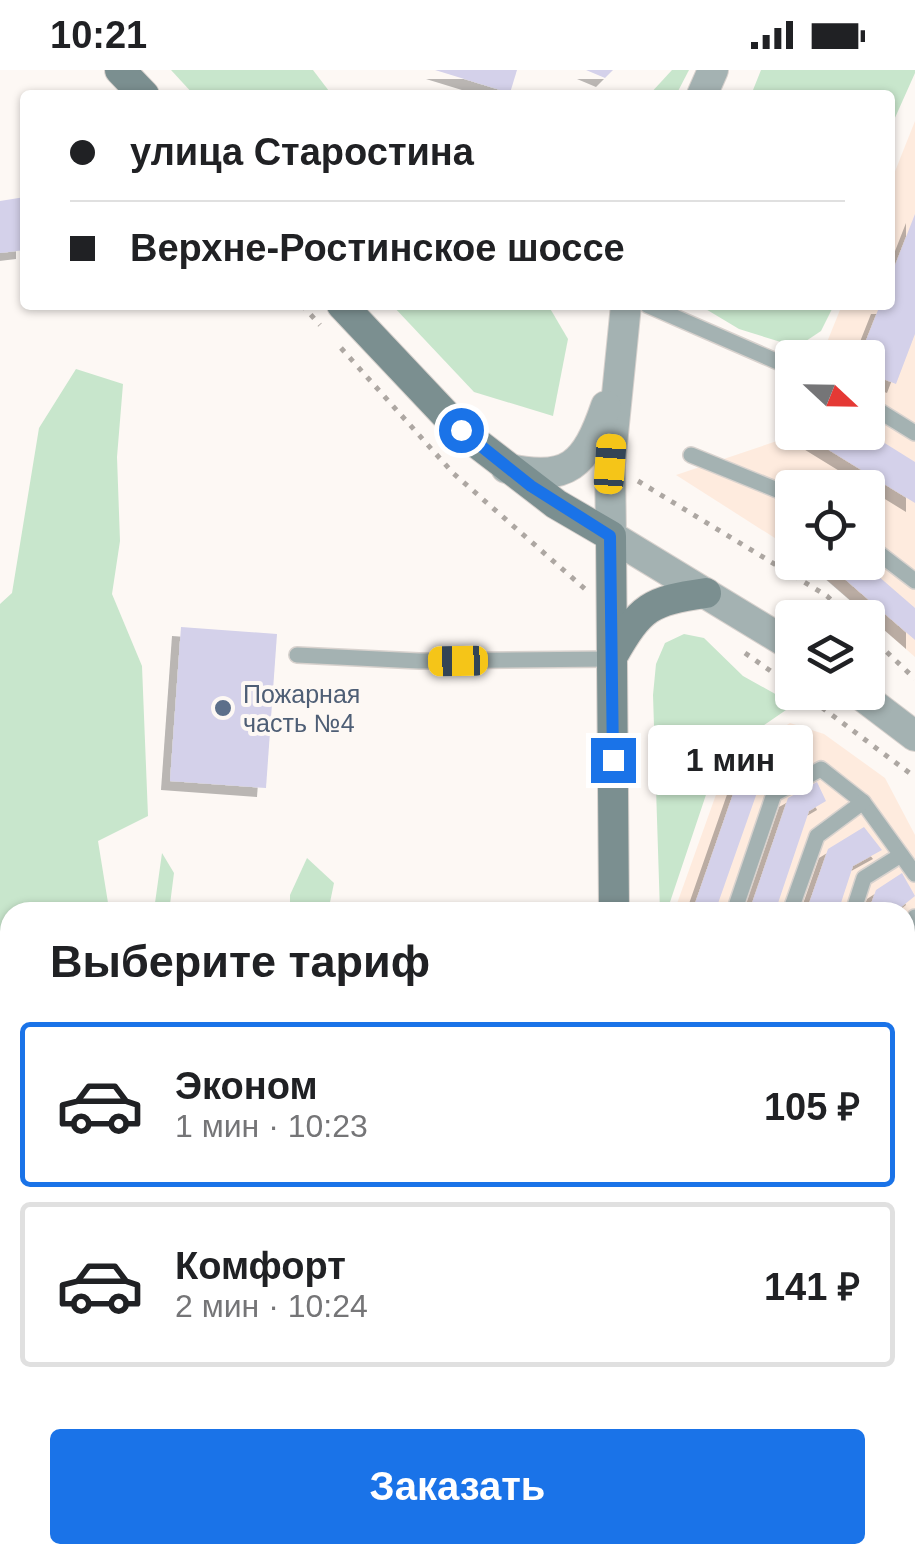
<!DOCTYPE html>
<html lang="ru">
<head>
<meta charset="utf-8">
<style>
	:root { --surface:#fff; --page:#f2f2f2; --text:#202124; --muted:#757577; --line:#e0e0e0; --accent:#1a73e8 }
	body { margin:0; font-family:Arial,sans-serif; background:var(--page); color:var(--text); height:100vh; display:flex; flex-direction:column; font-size:38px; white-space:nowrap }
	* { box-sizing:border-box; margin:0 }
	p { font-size:32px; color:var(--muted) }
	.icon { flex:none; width:55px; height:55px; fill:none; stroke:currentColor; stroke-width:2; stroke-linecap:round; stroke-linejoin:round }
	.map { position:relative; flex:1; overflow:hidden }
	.details { position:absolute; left:0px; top:832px; width:915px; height:662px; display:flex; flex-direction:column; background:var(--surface); border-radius:30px 30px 0 0; box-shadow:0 2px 8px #0004 }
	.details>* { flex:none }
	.top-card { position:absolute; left:20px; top:20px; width:875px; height:220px; border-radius:10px; box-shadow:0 2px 8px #0004; display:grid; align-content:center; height:220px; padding:0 50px; background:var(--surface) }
	.needle { width:65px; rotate:112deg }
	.controls { position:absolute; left:775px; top:270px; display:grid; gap:20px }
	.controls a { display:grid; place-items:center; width:110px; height:110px; border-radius:10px; background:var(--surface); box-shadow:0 2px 8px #0004; font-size:50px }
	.end { position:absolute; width:45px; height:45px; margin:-22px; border:12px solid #1a73e8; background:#fff; box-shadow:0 0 0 5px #fff }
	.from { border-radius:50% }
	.bubble { position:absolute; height:70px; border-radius:10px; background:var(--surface); box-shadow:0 2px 8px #0004; font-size:32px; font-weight:600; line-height:70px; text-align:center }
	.car { position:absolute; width:30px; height:60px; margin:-30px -15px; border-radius:12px; box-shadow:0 0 8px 2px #0007; background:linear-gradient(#f5c518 24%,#345 0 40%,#f5c518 0 76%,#345 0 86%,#f5c518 0) }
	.top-card b { display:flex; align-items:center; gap:35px; height:95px; font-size:38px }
	.top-card b+b { border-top:2px solid var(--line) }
	.top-card i { width:25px; height:25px; background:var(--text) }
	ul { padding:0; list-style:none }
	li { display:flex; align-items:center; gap:30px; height:165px; margin:0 20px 15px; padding:0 30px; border:5px solid var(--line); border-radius:10px }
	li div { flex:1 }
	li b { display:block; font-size:38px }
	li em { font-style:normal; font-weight:600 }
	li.on { border-color:var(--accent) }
	li>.icon { width:90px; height:90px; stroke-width:1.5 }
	h2 { padding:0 50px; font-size:45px; line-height:120px }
	.primary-button { display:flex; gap:20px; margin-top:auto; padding:20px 50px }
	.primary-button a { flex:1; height:115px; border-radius:10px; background:var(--accent); color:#fff; font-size:40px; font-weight:600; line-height:115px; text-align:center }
	.status { display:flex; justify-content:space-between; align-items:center; height:70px; padding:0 50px; background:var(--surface); direction:ltr }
	.status svg { height:28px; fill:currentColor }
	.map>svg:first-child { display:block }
	.built { fill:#feebde }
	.green { fill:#c8e6cc }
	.water { fill:#b5cced }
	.building { fill:#d4d1ea; filter:url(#shadow) }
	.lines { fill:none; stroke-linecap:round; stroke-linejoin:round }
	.service-casing { stroke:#d8d2ce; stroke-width:18 }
	.tertiary-casing { stroke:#d8d2ce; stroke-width:32 }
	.secondary-casing { stroke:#d8d2ce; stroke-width:32 }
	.path { stroke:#ada7a2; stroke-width:5; stroke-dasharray:5 8; stroke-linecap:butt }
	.service { stroke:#a4b2b2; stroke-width:15 }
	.tertiary { stroke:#a4b2b2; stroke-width:30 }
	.secondary { stroke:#7b8f90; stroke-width:30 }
	.route { stroke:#1a73e8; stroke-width:12 }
	.service-dot { fill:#5c6f8a; stroke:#fdf8f4; stroke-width:4 }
	.labels { text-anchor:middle; stroke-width:8; stroke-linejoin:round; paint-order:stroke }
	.service-label { font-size:25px; fill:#4e5e75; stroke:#fdf8f4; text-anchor:start }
</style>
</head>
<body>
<div class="status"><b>10:21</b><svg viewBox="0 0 49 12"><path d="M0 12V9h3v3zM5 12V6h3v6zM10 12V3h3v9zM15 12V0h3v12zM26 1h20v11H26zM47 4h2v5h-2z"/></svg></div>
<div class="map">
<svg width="915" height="1493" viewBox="0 0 915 1493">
	<defs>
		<filter id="shadow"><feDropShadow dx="-9" dy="9" stdDeviation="0" flood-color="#0004"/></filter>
	</defs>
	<rect width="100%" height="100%" fill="#fdf8f4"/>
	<g class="built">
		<polygon points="915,51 915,587 808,493 868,492 868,418 792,418 792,479 676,405 789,367 792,359 868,362 868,288 821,287 842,235 890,235 890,114"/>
		<polygon points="790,653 824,664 885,708 915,765 915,935 905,963 905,842 674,842 728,691"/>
	</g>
	<g class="green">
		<polygon points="171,0 313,0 332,25 194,25"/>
		<polygon points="672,0 689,0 676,25 649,25"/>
		<polygon points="761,0 915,0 915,3 890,59 890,25 751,25"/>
		<polygon points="392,235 548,235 568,269 553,346 474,322"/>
		<polygon points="699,235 834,235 821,261 797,277 739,259"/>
		<polygon points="76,299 123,314 117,387 120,471 112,524 142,596 148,746 98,771 109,839 154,840 162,783 174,803 169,842 10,842 10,1078 0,1028 0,534 12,523 39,358"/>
		<polygon points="684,564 704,568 743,606 786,630 786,640 719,686 667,841 660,842 653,625 656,594 665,573"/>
		<polygon points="307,788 334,813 328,842 290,842 290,825"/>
		<polygon points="10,1294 10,1485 462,1485 461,1493 0,1493 0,1351"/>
		<polygon points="905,1450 915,1452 915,1493 802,1493 803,1485 905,1485"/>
	</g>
	<path class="water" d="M0 1028C19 1123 17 1256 0 1351Z"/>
	<g class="building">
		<polygon points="435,0 517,0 510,23"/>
		<polygon points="586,0 613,0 605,8"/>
		<polygon points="25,127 25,180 0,183 0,131"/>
		<polygon points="915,144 915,264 896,314 868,303 868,288 859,288 880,235 890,235 890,208"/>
		<polygon points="815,362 867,362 915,392 915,433 811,369"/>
		<polygon points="825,492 862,492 915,538 915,570"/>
		<polygon points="181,557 277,564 266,718 170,711"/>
		<polygon points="802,669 809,688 760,714 715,842 692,842 740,704"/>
		<polygon points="817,712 826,731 809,741 775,842 749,842 788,728"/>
		<polygon points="864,757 882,780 853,796 838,842 806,842 828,779"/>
		<polygon points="902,803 915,826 895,842 868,842 876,820"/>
		<polygon points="915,995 915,1128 905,1154 905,1021"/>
		<polygon points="915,1347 915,1376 905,1372"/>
		<polygon points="687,1485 726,1485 724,1493 685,1493"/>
	</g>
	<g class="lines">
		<g class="service-casing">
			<g id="service">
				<polyline points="647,235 792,298"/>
				<polyline points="868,334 915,363"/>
				<polyline points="691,385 792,426"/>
				<polyline points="868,475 915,511"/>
				<polyline points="297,585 419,591 611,589"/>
				<polyline points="734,842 774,724 821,699 863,732 915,804"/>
				<polyline points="790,842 817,766 863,732"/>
				<polyline points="853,842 864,808 901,785"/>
				<polyline points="905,869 915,847"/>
				<polyline points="668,1493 670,1485"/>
				<polyline points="762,1493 764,1485"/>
			</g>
		</g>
		<g class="tertiary-casing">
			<g id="tertiary">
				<polyline points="702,25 713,0"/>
				<polyline points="626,235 610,394 611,466 792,576"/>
				<path d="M506 398C568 413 586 395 606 336"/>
				<polyline points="857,622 915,666"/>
			</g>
		</g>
		<g class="secondary-casing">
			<g id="secondary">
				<polyline points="120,0 144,25"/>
				<polyline points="342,235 461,361 556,434 611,466 614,842"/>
				<path d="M612 587C641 536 650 531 706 523"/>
				<polyline points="583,1493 584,1485"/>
			</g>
		</g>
		<g class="path">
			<polyline points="302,235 320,255"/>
			<polyline points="341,278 453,403 585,519"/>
			<polyline points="638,411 827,526 850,548"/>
			<polyline points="868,564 915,609"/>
			<polyline points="745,583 792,616"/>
			<polyline points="801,622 915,707"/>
		</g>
		<use href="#service" class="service"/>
		<use href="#tertiary" class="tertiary"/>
		<use href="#secondary" class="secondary"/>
	</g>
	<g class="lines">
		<polyline class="route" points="461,360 531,416 610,466 613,690"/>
	</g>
	<circle class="service-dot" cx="223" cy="638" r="10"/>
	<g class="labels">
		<g class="service-label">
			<text x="243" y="633">Пожарная<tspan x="243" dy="29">часть №4</tspan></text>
		</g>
	</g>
</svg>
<div class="controls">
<a><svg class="needle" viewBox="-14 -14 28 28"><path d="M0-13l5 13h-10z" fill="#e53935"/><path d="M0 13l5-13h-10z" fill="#757577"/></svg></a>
<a><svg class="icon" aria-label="locate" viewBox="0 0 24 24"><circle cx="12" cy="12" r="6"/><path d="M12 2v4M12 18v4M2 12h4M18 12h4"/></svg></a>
<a><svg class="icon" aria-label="layers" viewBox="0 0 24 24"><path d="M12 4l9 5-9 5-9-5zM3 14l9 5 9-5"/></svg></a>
</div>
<i class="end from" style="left:461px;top:360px"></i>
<i class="end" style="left:613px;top:690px"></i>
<div class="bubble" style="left:648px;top:655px;width:165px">1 мин</div>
<i class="car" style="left:610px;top:394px;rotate:4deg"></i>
<i class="car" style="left:458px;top:591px;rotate:269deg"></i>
<div class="top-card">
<b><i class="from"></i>улица Старостина</b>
<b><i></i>Верхне-Ростинское шоссе</b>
</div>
<section class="details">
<h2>Выберите тариф</h2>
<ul>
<li class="on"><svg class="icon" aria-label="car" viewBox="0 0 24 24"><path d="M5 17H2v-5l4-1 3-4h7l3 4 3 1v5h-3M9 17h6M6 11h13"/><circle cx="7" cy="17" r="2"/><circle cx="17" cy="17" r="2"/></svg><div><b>Эконом</b><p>1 мин · 10:23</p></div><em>105 ₽</em></li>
<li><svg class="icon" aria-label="car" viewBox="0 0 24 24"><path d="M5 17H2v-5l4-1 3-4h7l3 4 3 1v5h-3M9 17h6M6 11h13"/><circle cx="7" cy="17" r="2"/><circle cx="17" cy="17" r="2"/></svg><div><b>Комфорт</b><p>2 мин · 10:24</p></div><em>141 ₽</em></li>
</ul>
<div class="primary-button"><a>Заказать</a></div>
</section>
</div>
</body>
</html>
